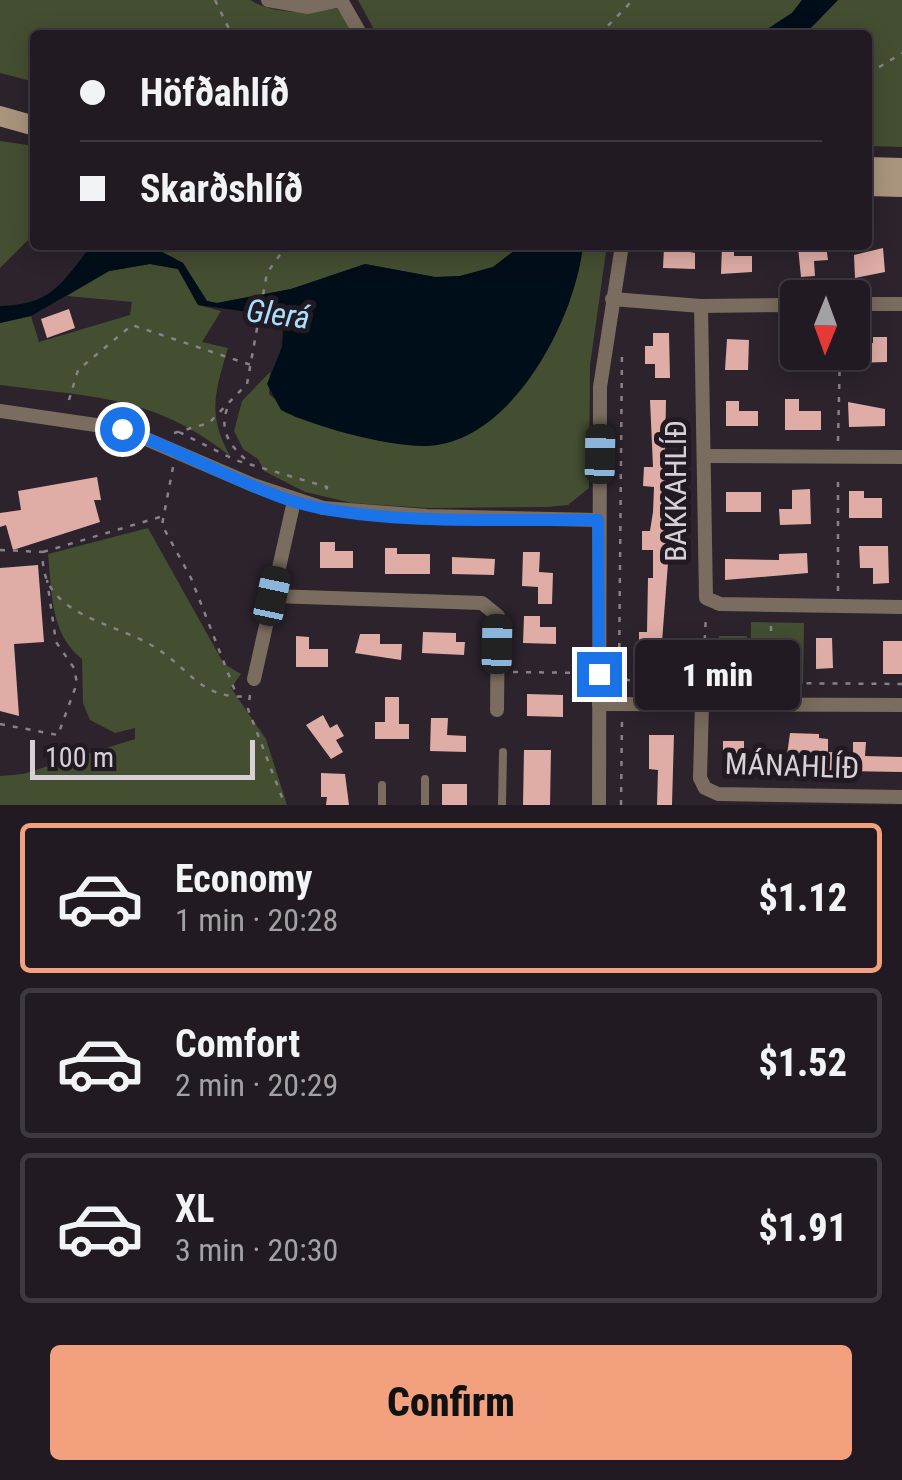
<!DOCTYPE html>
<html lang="en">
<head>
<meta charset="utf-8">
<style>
	:root { --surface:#211a22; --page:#29232a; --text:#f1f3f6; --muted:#a2a1a5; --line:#3e3840; --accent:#f2a07e }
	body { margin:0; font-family:"Roboto Condensed",sans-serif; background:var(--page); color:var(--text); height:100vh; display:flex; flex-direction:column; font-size:38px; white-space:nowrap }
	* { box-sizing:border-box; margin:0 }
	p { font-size:32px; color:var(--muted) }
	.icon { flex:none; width:55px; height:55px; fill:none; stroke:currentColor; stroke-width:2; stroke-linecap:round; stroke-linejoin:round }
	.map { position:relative; height:805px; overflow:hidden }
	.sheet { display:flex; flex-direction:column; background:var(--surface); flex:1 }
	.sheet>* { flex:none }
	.hud { position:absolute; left:30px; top:30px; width:842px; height:220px; border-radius:10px; box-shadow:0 5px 25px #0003,0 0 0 2px var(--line); display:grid; align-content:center; height:220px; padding:0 50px; background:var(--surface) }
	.needle { width:65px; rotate:181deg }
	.controls { position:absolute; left:780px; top:280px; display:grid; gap:20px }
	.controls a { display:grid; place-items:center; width:90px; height:90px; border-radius:10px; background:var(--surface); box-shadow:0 5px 25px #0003,0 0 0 2px var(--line); font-size:50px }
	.scale { position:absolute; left:30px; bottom:25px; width:225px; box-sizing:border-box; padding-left:10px; border:5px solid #d7d1d7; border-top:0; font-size:28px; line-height:35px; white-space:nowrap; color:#d7d1d7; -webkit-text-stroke:8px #221a23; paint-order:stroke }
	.end { position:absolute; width:45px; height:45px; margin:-22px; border:12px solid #1a73e8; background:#fff; box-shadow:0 0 0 5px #fff }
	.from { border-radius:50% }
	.bubble { position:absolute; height:70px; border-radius:10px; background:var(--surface); box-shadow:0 5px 25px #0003,0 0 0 2px var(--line); font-size:32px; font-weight:800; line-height:70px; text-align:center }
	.car { position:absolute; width:30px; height:60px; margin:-30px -15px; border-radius:12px; box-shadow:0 0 8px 2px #0007; background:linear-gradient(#222 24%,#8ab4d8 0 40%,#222 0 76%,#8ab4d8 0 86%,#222 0) }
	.hud b { display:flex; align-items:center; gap:35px; height:95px; font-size:38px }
	.hud b+b { border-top:2px solid var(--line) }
	.hud i { width:25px; height:25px; background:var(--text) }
	ul { padding:18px 0 0; list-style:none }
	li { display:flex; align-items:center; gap:30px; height:150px; margin:0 20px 15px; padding:0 30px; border:5px solid var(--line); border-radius:10px }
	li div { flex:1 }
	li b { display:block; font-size:38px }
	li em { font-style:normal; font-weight:800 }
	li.selected { border-color:var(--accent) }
	li>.icon { width:90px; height:90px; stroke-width:1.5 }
	.button { display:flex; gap:20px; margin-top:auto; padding:20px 50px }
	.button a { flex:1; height:115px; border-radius:10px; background:var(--accent); color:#111; font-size:40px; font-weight:800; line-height:115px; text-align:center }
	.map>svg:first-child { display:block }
	.green { fill:#444e31 }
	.water { fill:#000e19 }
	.building { fill:#dfaca6 }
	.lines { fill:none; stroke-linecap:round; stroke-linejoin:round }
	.path { stroke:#898189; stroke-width:2.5; stroke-dasharray:5 8; stroke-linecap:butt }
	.lane { stroke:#7a6c5e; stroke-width:8 }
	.street { stroke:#7a6c5e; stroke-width:14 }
	.secondary { stroke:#aa947d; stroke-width:20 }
	.route { stroke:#1a73e8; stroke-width:12 }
	.labels { text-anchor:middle; stroke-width:10; stroke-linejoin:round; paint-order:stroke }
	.street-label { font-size:30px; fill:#d7d1d7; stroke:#221a23 }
	.water-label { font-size:32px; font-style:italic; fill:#a6e1ff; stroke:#221a23 }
</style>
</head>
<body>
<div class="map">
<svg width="902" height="805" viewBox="0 0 902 805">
	<rect width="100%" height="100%" fill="#2c232d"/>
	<g class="green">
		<path d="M0 0H250C276 15 309 13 338 8L357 35H35V82L0 73Z"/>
		<polygon points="358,0 802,0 792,13 758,35 377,35"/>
		<polygon points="838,0 902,0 902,147 868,146 868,35 804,35"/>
		<polygon points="0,141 35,146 35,233 0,268"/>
		<polygon points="149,245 522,245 493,267 460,276 435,277 365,264 291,289 217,303 207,301 183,263"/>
		<polygon points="583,245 607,245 590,365 589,488 568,505 546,507 426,508 352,503 305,492 264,471 258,459 243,449 234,431 242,401 270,372 269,394 295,417 355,433 422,446 452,441 485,423 568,306"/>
		<path d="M150 264 178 269 198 305 221 311 202 342 228 348C215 392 207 414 230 456 154 395 90 397 0 385V323L31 316 39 342 130 315 132 302 67 296 109 271Z"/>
		<path d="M148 528 224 664 241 674 231 688 266 739 287 805H0V776L23 774 135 739V728L115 733 90 720 83 703 82 659C50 634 52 592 48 554Z"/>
		<polygon points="751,622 804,623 803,684 750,683"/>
		<polygon points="719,636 747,636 746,677 718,677"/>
	</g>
	<g class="water">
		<polygon points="802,0 838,0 804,35 758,35 792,13"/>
		<path d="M92 245H149L183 263 207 301 217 303 291 289 365 264 435 277 460 276 493 267 522 245H583C576 316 516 434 437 445 401 451 314 427 281 410L267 384 282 347 284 317 198 305 178 269 150 264 109 271 31 316 0 323V306C53 305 62 282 92 245Z"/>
	</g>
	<g class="building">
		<polygon points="722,245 734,245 734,256 752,256 752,272 721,274"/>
		<polygon points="826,245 828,260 814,261 815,276 801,277 798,247"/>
		<polygon points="664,247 695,253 695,269 663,268"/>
		<polygon points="883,248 885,272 855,278 854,255"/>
		<polygon points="69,309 75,328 47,338 41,319"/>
		<polygon points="653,333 669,333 670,378 655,378 655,364 645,364 645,346 653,346"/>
		<polygon points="873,337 887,337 887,362 854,363 854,343 873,343"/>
		<polygon points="727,339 749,340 748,370 725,370"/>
		<polygon points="785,399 799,399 799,411 821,411 821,430 785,430"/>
		<polygon points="650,400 666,400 665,452 672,452 672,563 668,563 662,642 672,642 672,671 653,670 654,651 639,650 639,632 647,632 648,578 653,578 653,550 642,550 642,531 650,531 653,512 654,487 643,486 644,467 653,467"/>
		<polygon points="726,401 739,401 739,411 758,411 758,426 726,426"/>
		<polygon points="848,402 885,409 885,426 849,427"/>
		<polygon points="97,477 101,500 94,500 100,522 13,550 6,525 0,527 0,513 21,510 18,491"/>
		<polygon points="810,489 811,524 780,525 779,509 792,509 792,490"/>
		<polygon points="849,491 864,491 864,498 882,498 882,518 849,518"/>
		<rect x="726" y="492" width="35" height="20"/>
		<polygon points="320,542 335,542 335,551 353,551 353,568 320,568"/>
		<polygon points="859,546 888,546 889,583 873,584 873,568 860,568"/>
		<polygon points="385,548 397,548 397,554 430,554 430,574 385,574"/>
		<polygon points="523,552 540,552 539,572 553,573 552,604 538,604 538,587 522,586"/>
		<polygon points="807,553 808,573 725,580 725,559 779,560 779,554"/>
		<polygon points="452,557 495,559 494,575 452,574"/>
		<polygon points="38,565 44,642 14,644 19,716 0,711 0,568"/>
		<polygon points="524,616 540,616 540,627 556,627 556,644 523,643"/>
		<polygon points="423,632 456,633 456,642 465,642 464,655 422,653"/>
		<polygon points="360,634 380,634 380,644 402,644 401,660 355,653"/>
		<polygon points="296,636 309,637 309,649 328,649 328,667 296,667"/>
		<polygon points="816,638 832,638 833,668 816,669"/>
		<rect x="883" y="641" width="19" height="33"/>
		<polygon points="527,694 563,695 563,717 527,716"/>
		<polygon points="385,697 399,697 399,724 409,724 409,739 375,739 375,722 385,722"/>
		<polygon points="323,715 330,728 337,724 344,736 336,740 343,752 331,759 306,725"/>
		<polygon points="431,718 448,718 447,735 466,736 466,752 430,751"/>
		<polygon points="790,733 819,734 819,738 828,739 828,752 853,753 853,742 866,742 865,756 902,757 902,772 785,770"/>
		<polygon points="649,735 674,735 672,805 657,805 658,770 649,769"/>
		<polygon points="723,741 744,741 744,755 759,755 759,771 723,771"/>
		<polygon points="524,750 551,750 550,805 523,805"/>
		<polygon points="321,773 345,774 349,805 326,805 327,797 321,797"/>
		<rect x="442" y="784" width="25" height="21"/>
	</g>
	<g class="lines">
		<g class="path">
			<polyline points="215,0 232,35"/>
			<polyline points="599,35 633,0"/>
			<polyline points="868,74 902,53"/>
			<polyline points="69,400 78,370 132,325 251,365"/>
			<path d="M227 409C218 434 234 450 252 465"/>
			<polyline points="179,432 235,460 327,487 326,491"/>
			<polyline points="174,433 209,423 247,384 267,273 287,245"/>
			<polyline points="838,441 840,352"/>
			<polyline points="173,467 162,525 191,578 237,696"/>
			<path d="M0 550 43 552C38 614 110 621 151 645 190 667 200 701 250 696"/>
			<polyline points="43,552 160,517"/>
			<polyline points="838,591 838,474"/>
			<polyline points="513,672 585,673"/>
			<polyline points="613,674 633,682 902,684"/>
			<polyline points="619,674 622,350"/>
			<polyline points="771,683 771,621"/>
			<polyline points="702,692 706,615"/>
			<polyline points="250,695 248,709 285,805"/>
			<polyline points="0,724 58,735 77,683 74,668 56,642 47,580"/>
			<polyline points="621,805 622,720"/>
		</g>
		<g class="lane">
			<polyline points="382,805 382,785"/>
			<polyline points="425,805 425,779"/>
			<polyline points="502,805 503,752"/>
		</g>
		<g class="street">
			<polyline points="268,0 308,7 341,0"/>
			<polyline points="341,0 361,35"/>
			<polyline points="612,299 701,306 798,305"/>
			<polyline points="852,304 902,304"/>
			<polyline points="701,306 706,598 720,604 902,607"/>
			<polyline points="0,411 123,429 253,485 323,508 427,516 598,520"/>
			<polyline points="704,456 902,457"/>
			<polyline points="272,596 482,603 498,616 497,710"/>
			<polyline points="254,679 294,501"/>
			<polyline points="599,704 902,705"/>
			<polyline points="702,704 700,778 705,788 718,794 902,797"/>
			<polyline points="599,805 600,387 622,245"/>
		</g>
		<g class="secondary">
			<polyline points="0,116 35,126"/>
			<polyline points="868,167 902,168"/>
			<polyline points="868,186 902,187"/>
		</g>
	</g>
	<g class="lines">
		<path class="route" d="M122 429C180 450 234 482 292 501 372 526 512 519 598 520L599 674"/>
	</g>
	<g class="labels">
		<g class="street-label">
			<text transform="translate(676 491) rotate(-90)" y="10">BAKKAHLÍÐ</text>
			<text transform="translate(792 766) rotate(2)" y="10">MÁNAHLÍÐ</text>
		</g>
		<g class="water-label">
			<text transform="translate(278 314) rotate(7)" y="11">Glerá</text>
		</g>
	</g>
</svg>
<div class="controls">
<a><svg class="needle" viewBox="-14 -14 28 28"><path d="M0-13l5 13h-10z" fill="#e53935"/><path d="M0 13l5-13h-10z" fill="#a2a1a5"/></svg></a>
</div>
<div class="scale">100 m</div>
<i class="end from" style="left:122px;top:429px"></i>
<i class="end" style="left:599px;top:674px"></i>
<div class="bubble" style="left:635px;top:640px;width:165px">1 min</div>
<i class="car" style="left:600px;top:454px;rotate:1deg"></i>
<i class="car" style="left:272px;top:596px;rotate:12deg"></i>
<i class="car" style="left:497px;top:644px;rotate:1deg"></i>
<div class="hud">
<b><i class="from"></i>Höfðahlíð</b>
<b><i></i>Skarðshlíð</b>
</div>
</div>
<section class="sheet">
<ul>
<li class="selected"><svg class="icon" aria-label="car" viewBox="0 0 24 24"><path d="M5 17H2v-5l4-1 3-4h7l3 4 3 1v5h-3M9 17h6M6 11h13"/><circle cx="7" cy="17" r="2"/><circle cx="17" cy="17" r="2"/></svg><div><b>Economy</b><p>1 min · 20:28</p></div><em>$1.12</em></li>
<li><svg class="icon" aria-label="car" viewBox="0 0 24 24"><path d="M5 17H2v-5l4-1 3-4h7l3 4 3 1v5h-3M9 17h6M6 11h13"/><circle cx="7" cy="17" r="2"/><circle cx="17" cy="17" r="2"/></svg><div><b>Comfort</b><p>2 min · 20:29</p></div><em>$1.52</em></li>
<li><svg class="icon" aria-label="car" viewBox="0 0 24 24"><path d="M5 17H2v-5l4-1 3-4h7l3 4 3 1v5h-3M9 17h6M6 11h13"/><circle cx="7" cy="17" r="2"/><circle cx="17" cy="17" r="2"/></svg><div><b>XL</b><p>3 min · 20:30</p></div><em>$1.91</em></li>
</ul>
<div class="button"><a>Confirm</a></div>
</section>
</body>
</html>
